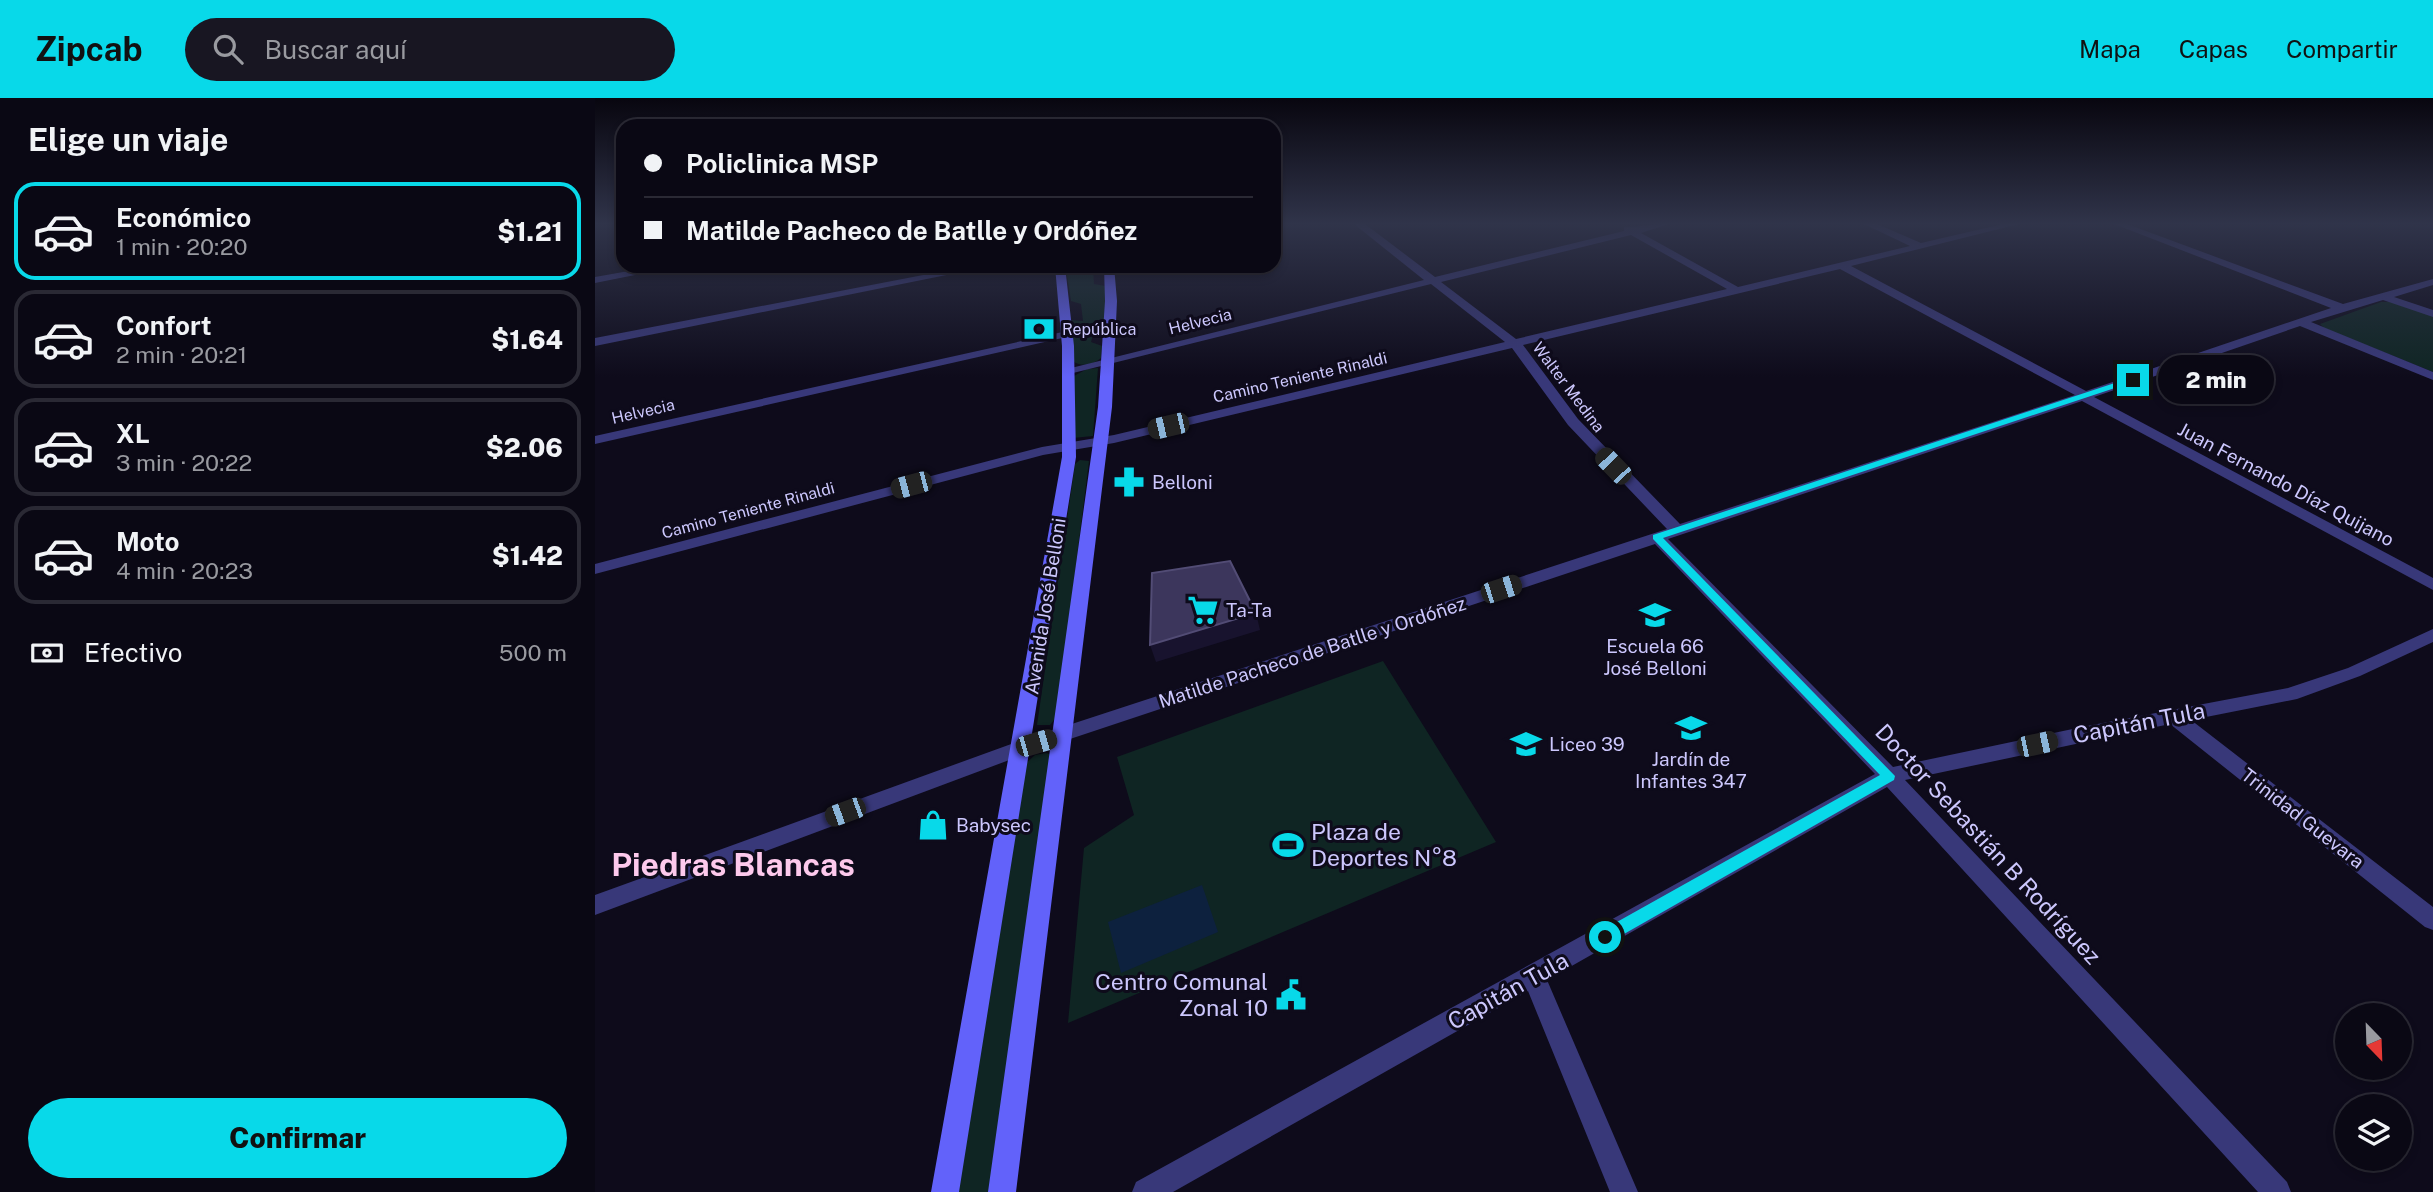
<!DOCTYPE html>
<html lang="es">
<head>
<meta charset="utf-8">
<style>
	:root { --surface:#0a0814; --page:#181622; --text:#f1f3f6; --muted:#999aa0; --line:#2a2934; --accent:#08d9e9 }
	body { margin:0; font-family:"Public Sans",sans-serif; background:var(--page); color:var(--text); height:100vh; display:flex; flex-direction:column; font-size:26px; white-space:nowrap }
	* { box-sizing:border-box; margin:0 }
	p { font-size:23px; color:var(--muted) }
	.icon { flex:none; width:38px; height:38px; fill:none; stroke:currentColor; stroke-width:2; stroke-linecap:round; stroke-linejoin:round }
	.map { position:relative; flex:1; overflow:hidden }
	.sheet { display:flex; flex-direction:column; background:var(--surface); width:595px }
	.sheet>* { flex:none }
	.top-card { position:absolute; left:21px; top:21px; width:665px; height:154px; border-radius:21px; box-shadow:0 4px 10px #0003,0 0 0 2px var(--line); display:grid; align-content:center; height:154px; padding:0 28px; background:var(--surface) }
	.needle { width:46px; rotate:157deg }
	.fabs { position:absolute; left:1740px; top:905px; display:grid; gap:14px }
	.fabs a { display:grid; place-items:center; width:77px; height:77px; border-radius:50%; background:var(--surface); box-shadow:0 4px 10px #0003,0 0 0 2px var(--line); font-size:35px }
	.end { position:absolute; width:32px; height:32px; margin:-16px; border:9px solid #08d9e9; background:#111; box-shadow:0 0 0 4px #111 }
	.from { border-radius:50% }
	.bubble { position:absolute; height:49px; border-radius:24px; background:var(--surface); box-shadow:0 4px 10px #0003,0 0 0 2px var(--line); font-size:23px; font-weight:800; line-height:49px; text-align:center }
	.car { position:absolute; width:21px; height:42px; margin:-21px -10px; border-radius:9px; box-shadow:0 0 5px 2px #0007; background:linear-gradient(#222 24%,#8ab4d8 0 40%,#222 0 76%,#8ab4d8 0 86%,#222 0) }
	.top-card b { display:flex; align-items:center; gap:24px; height:66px; font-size:26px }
	.top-card b+b { border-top:2px solid var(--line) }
	.top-card i { width:18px; height:18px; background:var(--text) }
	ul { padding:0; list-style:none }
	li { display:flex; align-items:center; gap:21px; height:98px; margin:0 14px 10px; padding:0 14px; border:4px solid var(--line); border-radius:21px }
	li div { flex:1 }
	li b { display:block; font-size:26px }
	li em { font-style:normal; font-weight:800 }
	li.selected { border-color:var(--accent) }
	li>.icon { width:63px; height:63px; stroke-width:1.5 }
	h2 { padding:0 28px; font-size:32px; line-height:84px }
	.pay { display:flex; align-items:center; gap:18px; height:77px; padding:0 28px; font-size:26px }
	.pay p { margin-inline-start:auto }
	.button { display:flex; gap:14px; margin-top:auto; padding:14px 28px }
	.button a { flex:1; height:80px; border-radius:42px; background:var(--accent); color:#111; font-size:28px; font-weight:800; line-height:80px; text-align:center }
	header { display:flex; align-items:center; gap:42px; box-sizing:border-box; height:98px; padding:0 35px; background:var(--accent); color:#111 }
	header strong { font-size:33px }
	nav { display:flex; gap:38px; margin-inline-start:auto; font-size:24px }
	.search { width:490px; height:63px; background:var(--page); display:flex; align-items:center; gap:18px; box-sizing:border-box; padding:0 24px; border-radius:38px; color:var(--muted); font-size:26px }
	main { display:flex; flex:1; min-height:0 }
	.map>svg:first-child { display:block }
	.green { fill:#0f2523 }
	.water { fill:#0d213e }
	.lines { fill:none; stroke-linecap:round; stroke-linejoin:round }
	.minor { fill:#383879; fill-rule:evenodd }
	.secondary { fill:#6262fa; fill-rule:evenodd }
	.shaded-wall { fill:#18132e }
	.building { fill:#3c365c; stroke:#524c75; stroke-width:2 }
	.route { fill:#08d9e9 }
	.labels { text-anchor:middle; stroke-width:6; stroke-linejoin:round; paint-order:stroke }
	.far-street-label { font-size:16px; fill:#ccc7fd; stroke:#0e0b1b }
	.far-poi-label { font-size:16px; fill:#ccc7fd; stroke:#0e0b1b; text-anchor:start }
	.poi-label { font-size:19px; fill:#ccc7fd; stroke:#0e0b1b; text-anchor:start }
	.street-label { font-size:19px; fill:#ccc7fd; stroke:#0e0b1b }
	.near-street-label { font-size:23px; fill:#ccc7fd; stroke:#0e0b1b }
	.near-poi-label { font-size:23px; fill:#ccc7fd; stroke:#0e0b1b; text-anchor:start }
	.near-district-label { font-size:32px; font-weight:bold; fill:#fdc9ec; stroke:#0e0b1b }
</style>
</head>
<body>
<header>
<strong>Zipcab</strong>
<div class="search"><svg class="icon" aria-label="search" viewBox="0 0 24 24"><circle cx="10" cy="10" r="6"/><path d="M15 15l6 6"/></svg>Buscar aquí</div>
<nav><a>Mapa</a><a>Capas</a><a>Compartir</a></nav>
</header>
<main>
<section class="sheet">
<h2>Elige un viaje</h2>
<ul>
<li class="selected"><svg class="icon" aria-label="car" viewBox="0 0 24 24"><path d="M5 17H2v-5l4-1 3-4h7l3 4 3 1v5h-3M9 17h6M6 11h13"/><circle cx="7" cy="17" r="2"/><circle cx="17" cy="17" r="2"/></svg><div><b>Económico</b><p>1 min · 20:20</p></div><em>$1.21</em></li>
<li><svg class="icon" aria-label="car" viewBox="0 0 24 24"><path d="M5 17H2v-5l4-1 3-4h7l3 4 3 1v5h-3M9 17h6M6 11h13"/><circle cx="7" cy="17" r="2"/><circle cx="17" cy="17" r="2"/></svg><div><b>Confort</b><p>2 min · 20:21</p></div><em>$1.64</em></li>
<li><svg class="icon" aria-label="car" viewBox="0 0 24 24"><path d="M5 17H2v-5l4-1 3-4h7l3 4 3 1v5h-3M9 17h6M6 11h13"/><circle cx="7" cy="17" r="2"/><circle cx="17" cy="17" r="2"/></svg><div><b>XL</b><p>3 min · 20:22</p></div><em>$2.06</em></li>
<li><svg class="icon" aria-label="car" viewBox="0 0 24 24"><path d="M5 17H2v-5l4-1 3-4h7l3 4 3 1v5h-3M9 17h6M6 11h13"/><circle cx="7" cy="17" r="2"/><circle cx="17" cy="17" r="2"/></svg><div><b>Moto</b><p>4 min · 20:23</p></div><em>$1.42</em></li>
</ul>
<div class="pay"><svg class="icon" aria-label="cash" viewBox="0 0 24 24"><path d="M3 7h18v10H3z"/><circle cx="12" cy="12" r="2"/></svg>Efectivo<p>500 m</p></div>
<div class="button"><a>Confirmar</a></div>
</section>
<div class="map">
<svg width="1838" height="1094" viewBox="0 0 1838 1094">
	<rect width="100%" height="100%" fill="#0e0b1b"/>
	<g class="green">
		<path d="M474 168H509V171L498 170 499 186 511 188V227L501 226 496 244 507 248 506 260C499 266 486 270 478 263L476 222 488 223 486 206 476 203 471 171Z"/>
		<polygon points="1786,204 1797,204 1838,218 1838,274 1729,230 1725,226"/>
		<polygon points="503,270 498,338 478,340 479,278 492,271"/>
		<polygon points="485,362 494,363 462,618 455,627 442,627 480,366"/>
		<polygon points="788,563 901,744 473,925 489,750 539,717 522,659"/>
		<polygon points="451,655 457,657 397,1094 360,1094 430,666 440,657"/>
	</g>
	<polygon class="water" points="607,787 623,834 526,875 513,824"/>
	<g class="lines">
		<g class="minor">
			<path d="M759 126H770L840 179 1029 133V129C1043 129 1058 126 1074 126L1046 135 1143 189 1315 148 1269 126H1282L1326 145 1408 126H1424L1256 168 1491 293 1736 210 1519 126H1532L1748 206 1838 181V187L1799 199 1838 212V219L1788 202 1716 224 1838 274V282L1705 228 1499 299 1838 480V492L1487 303 1073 441 1298 669 1492 628 1693 590 1753 570 1838 531V544L1765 578 1702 601 1596 622 1838 809V832L1830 829 1575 626 1310 682 1692 1084 1696 1094H1663L1292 689 952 882 1043 1094H1015L933 893 578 1094H537L541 1084 1280 676 1060 446 433 655 0 817V797L419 645 1072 431 973 327 917 250 519 345 448 357 0 476V466L447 349 519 337 910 244 836 186 474 276 468 272 829 182ZM1036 137 1132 191 921 241 846 184ZM1245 171 1480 297 1085 426 983 321 928 247Z"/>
			<polygon points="62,168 85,168 0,185 0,179"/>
			<polygon points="375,168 396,168 0,248 0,240"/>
			<polygon points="472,233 476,234 476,238 0,346 0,338"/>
		</g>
		<g class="secondary">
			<polygon points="460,168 470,168 479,248 481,359 364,1094 336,1094 467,359 467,248"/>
			<polygon points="509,168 519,168 522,203 517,309 421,1094 393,1094 503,309 510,203"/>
		</g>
	</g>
	<polygon class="shaded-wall" points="661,515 665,532 561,564 555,547"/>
	<polygon class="building" points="635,463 661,515 555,547 557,475"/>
	<linearGradient id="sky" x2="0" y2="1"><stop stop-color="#08060f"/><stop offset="0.45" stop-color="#30344a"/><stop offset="1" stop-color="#30344a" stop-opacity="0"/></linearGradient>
	<rect width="1838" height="279" fill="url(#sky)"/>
	<polygon class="route" points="1538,279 1541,283 1068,440 1300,678 1299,682 1015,844 1004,844 1002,839 1004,834 1285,677 1058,441 1058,437"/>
	<defs>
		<g id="bank-bare" transform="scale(2.415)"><path d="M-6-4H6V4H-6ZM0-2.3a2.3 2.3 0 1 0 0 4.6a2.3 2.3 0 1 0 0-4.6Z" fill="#08d9e9" stroke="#0e0b1b" stroke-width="2.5" paint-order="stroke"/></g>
		<g id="pharmacy-bare" transform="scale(2.415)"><path d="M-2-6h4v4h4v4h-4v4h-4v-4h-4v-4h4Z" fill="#08d9e9" stroke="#0e0b1b" stroke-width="2.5" paint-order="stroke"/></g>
		<g id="supermarket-bare" transform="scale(2.415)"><path d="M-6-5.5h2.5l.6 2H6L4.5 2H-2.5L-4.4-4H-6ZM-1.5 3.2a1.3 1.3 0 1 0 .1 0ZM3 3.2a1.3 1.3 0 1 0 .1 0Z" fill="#08d9e9" stroke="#0e0b1b" stroke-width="2.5" paint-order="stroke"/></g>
		<g id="school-bare" transform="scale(2.415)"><path d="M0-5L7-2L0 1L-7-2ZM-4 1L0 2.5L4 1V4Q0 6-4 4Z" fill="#08d9e9" stroke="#0e0b1b" stroke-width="2.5" paint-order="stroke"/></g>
		<g id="shop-bare" transform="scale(2.415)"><path d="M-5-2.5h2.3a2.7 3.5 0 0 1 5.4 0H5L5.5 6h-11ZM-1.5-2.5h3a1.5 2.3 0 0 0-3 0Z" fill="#08d9e9" stroke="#0e0b1b" stroke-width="2.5" paint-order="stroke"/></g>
		<g id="stadium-bare" transform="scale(2.415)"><path d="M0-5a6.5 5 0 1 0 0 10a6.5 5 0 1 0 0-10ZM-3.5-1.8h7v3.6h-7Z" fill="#08d9e9" stroke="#0e0b1b" stroke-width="2.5" paint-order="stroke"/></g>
		<g id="civic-bare" transform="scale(2.415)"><path d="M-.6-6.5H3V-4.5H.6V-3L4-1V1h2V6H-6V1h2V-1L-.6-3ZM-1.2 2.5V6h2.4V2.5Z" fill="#08d9e9" stroke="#0e0b1b" stroke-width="2.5" paint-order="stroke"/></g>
	</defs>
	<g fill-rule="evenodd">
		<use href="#bank-bare" x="444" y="231"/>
		<use href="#pharmacy-bare" x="534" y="384"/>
		<use href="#supermarket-bare" x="608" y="512"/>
		<use href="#school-bare" x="1060" y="517"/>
		<use href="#school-bare" x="1096" y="630"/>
		<use href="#school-bare" x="931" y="646"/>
		<use href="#shop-bare" x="338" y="727"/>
		<use href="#stadium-bare" x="693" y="747"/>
		<use href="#civic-bare" x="696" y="897"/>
	</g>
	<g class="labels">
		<g class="far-street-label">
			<text transform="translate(605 223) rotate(-14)" y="6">Helvecia</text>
			<text transform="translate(705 279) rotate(-13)" y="6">Camino Teniente Rinaldi</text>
			<text transform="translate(974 289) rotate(53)" y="6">Walter Medina</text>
			<text transform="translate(48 313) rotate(-13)" y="6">Helvecia</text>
			<text transform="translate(153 412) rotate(-15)" y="6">Camino Teniente Rinaldi</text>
		</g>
		<g class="far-poi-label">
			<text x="467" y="237">República</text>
		</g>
		<g class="poi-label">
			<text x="557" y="391">Belloni</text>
			<text x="631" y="519">Ta-Ta</text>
			<text x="1060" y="555" text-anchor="middle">Escuela 66<tspan x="1060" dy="22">José Belloni</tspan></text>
			<text x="954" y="653">Liceo 39</text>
			<text x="1096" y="668" text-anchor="middle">Jardín de<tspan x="1096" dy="22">Infantes 347</tspan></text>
			<text x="361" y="734">Babysec</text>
		</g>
		<g class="street-label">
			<text transform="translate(1691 386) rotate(28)" y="7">Juan Fernando Díaz Quijano</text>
			<text transform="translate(450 508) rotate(-81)" y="7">Avenida José Belloni</text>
			<text transform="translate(717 554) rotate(-18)" y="7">Matilde Pacheco de Batlle y Ordóñez</text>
			<text transform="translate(1708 720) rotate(38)" y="7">Trinidad Guevara</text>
		</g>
		<g class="near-street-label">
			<text transform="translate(1544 625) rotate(-11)" y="8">Capitán Tula</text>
			<text transform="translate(1393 746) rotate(47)" y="8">Doctor Sebastián B Rodríguez</text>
			<text transform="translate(913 893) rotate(-29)" y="8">Capitán Tula</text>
		</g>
		<g class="near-poi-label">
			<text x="716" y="742">Plaza de<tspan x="716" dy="26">Deportes N°8</tspan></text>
			<text x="673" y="892" text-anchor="end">Centro Comunal<tspan x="673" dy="26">Zonal 10</tspan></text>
		</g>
		<g class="near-district-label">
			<text x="138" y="778">Piedras Blancas</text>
		</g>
	</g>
</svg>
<div class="fabs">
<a><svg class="needle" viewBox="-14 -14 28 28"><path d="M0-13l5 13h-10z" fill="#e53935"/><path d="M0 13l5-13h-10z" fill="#999aa0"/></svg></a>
<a><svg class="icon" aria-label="layers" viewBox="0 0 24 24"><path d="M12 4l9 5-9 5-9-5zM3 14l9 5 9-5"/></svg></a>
</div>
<i class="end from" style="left:1010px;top:839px"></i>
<i class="end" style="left:1538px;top:282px"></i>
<div class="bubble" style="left:1563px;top:257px;width:116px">2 min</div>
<i class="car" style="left:573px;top:328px;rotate:257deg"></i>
<i class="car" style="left:1018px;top:368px;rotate:316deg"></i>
<i class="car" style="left:316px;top:387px;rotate:255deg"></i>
<i class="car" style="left:906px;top:491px;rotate:72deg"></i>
<i class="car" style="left:441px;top:645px;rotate:74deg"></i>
<i class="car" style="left:1442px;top:646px;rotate:78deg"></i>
<i class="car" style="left:250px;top:714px;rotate:250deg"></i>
<div class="top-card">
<b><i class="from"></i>Policlinica MSP</b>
<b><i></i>Matilde Pacheco de Batlle y Ordóñez</b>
</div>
</div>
</main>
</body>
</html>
